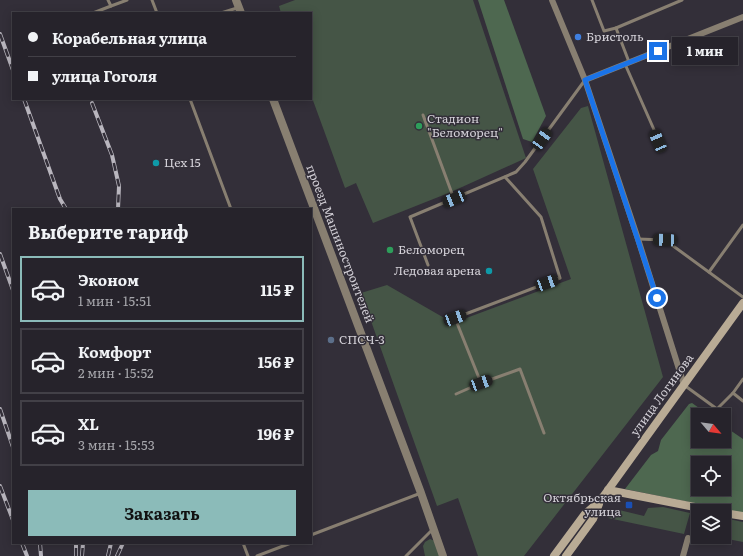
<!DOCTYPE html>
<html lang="ru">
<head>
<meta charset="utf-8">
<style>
	:root { --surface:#26232b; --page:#2e2b33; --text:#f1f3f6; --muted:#a4a4a9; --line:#424047; --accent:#8bbbb9 }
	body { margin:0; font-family:Literata,serif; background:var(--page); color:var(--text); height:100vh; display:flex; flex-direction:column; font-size:15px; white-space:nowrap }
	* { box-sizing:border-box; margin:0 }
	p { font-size:13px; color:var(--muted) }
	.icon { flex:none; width:22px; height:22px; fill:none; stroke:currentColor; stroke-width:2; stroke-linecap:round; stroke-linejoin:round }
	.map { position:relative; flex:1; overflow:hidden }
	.panel { position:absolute; left:12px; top:208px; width:300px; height:336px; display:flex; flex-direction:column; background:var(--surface); border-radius:0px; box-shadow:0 2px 10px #0003,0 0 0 1px var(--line) }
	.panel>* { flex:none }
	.hud { position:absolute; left:12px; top:12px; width:300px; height:88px; border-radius:0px; box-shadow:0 2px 10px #0003,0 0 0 1px var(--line); display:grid; align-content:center; height:88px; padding:0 16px; background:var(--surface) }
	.needle { width:26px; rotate:119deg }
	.tools { position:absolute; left:691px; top:408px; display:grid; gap:8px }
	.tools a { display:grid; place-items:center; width:40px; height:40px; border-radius:0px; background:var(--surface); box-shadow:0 2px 10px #0003,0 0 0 1px var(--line); font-size:20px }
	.end { position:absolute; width:18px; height:18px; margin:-9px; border:5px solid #1a73e8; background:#fff; box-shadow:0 0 0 2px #fff }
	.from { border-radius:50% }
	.bubble { position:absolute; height:28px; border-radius:0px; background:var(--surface); box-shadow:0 2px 10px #0003,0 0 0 1px var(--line); font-size:13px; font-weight:700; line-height:28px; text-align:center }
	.car { position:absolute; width:12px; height:24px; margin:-12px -6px; border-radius:5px; box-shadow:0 0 3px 1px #0007; background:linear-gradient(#222 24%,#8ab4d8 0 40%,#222 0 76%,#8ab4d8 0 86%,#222 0) }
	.hud b { display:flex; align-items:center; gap:14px; height:38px; font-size:15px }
	.hud b+b { border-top:1px solid var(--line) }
	.hud i { width:10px; height:10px; background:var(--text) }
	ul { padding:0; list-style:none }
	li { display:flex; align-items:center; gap:12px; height:66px; margin:0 8px 6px; padding:0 8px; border:2px solid var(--line); border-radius:0px }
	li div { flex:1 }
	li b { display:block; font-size:15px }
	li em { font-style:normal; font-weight:700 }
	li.selected { border-color:var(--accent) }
	li>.icon { width:36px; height:36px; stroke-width:1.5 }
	h2 { padding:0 16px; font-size:18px; line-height:48px }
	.action { display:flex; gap:8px; margin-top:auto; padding:8px 16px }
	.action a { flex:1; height:46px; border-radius:0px; background:var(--accent); color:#111; font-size:16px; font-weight:700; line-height:46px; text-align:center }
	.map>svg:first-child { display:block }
	.green { fill:#455546 }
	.forest { fill:#4e6850; fill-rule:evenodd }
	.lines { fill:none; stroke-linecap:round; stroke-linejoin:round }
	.service { stroke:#887f71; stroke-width:3 }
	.minor { stroke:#887f71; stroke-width:6 }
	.tertiary { stroke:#887f71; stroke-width:8 }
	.secondary { stroke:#b9ab95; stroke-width:8 }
	.rail-casing { stroke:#b9b6be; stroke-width:4 }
	.rail { stroke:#332f39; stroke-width:2.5; stroke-dasharray:8; stroke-linecap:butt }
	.route { stroke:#1a73e8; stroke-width:5 }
	.shop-dot { fill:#3f7fe0; stroke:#332f39; stroke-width:1.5 }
	.leisure-dot { fill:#2e9e5b; stroke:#332f39; stroke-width:1.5 }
	.culture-dot { fill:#0f9aa8; stroke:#332f39; stroke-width:1.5 }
	.service-dot { fill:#5c6f8a; stroke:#332f39; stroke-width:1.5 }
	.transit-dot { fill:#1a4fb4; stroke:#332f39; stroke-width:1.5 }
	.labels { text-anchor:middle; stroke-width:3; stroke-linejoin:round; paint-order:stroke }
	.poi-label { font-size:12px; fill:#d3d0d7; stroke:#332f39; text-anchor:start }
	.street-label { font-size:12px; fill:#d3d0d7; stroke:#332f39 }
</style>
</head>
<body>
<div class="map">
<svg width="743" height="556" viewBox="0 0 743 556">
	<rect width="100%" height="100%" fill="#332f39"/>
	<g class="green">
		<polygon points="295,0 473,0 526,158 451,192 373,223 356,183 345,188 311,95 311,13 281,13 279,6"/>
		<polygon points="588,106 663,377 524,556 478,556 458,498 437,506 361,293 387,285 453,323 571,279 533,169 581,108"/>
		<polygon points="663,507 690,513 684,534 608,518 615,509 644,516 648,508"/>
		<polygon points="724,518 743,522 743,542 717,537 724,537"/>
		<polygon points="430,539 435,541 440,556 425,556 423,546 425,542"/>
	</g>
	<g class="forest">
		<polygon points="478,0 504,0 546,116 532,142 523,139"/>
		<path d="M692 403 709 415H698V441H724V426L743 439V513L625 489 651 455 658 451 661 440 689 404ZM698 463H724V489H698Z"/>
	</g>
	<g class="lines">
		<g class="service">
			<polyline points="108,0 111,6 127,0"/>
			<polyline points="152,0 157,13"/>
			<polyline points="592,0 604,31 616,28"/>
			<polyline points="93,13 111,6"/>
			<polyline points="221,13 237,8"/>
			<polyline points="629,62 616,28 682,0"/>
			<polyline points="625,64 659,141"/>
			<polyline points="190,99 231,209"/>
			<polyline points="423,115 454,199"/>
			<polyline points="505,177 541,217 560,278 455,318 481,383 520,369 544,433"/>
			<polyline points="638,239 665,240 743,297"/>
			<polyline points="428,265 410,217 516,172 525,162 585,80"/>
			<polyline points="709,272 743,225"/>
			<polyline points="684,385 717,409 733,393 743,379"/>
			<polyline points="733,393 743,401"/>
			<polyline points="456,394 481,383"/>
			<polyline points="311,535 421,493"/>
			<polyline points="243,543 248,556"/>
			<polyline points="257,556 291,543"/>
			<polyline points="406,556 433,529"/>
		</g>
		<g class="minor">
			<polyline points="552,0 585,80 638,239 684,385"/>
			<polyline points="585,80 743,17"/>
			<polyline points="683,556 688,538"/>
		</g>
		<g class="tertiary">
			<polyline points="236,0 241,13"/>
			<polyline points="273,99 421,493 443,556"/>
		</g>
		<g class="secondary">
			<polyline points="608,490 715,511"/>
			<polyline points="724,513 743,516"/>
			<polyline points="554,556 585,514 600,501 608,490 743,303"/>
			<polyline points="566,556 593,519 599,504"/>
		</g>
		<g class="rail-casing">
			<g id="rail">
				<polyline points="0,34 13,70"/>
				<polyline points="24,99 60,199 66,209"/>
				<polyline points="92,103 112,155 119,186 118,209"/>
				<polyline points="0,254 13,290"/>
				<polyline points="0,409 13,447"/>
				<polyline points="0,486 13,520"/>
				<polyline points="22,543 27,556"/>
				<polyline points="40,543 41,556"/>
				<polyline points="76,556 76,543"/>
				<polyline points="82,556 83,543"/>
				<polyline points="108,556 111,543"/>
				<polyline points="117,556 123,543"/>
			</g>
		</g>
		<use href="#rail" class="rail"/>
	</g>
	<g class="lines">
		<polyline class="route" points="657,298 585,80 658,51"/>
	</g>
	<circle class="shop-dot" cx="578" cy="37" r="4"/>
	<g class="leisure-dot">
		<circle cx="419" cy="126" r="4"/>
		<circle cx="390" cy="250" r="4"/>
	</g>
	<g class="culture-dot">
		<circle cx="156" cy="163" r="4"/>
		<circle cx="489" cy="271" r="4"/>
	</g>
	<circle class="service-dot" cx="331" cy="340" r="4"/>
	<rect class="transit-dot" x="625" y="501" width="8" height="8" rx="2"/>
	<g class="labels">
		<g class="poi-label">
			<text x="586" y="41">Бристоль</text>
			<text x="427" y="123">Стадион<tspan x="427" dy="14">"Беломорец"</tspan></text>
			<text x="164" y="167">Цех 15</text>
			<text x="398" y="254">Беломорец</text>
			<text x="481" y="275" text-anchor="end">Ледовая арена</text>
			<text x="339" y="344">СПСЧ-3</text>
			<text x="621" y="502" text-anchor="end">Октябрьская<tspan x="621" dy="14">улица</tspan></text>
		</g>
		<g class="street-label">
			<text transform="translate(340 244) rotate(69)" y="4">проезд Машиностроителей</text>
			<text transform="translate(662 395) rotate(-54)" y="4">улица Логинова</text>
		</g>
	</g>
</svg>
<div class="tools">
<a><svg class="needle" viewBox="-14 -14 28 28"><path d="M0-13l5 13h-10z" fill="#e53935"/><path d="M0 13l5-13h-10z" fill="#a4a4a9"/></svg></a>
<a><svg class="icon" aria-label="locate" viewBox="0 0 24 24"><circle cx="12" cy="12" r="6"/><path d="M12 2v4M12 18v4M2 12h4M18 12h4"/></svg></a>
<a><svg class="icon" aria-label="layers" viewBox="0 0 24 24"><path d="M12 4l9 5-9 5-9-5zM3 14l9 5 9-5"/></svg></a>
</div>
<i class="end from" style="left:657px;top:298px"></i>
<i class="end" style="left:658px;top:51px"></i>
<div class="bubble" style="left:672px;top:37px;width:66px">1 мин</div>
<i class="car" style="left:542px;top:139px;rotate:36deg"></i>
<i class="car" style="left:658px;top:141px;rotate:337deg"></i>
<i class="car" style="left:454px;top:199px;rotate:248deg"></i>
<i class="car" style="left:665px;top:240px;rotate:272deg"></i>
<i class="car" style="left:547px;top:283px;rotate:70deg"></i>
<i class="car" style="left:455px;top:318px;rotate:70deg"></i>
<i class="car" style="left:481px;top:383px;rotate:70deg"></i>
<div class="hud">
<b><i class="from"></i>Корабельная улица</b>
<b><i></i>улица Гоголя</b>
</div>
<section class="panel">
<h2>Выберите тариф</h2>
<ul>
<li class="selected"><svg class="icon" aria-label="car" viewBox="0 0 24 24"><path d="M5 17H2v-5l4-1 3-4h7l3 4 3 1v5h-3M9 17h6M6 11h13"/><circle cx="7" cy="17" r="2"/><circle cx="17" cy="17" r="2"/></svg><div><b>Эконом</b><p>1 мин · 15:51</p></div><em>115 ₽</em></li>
<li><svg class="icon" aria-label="car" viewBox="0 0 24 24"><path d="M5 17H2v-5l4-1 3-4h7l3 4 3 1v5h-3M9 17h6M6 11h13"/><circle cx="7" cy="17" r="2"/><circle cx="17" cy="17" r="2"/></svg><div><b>Комфорт</b><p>2 мин · 15:52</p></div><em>156 ₽</em></li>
<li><svg class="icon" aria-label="car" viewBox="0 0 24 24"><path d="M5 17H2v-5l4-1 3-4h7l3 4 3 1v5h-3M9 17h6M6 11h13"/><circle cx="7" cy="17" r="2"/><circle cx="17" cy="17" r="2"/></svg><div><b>XL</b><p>3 мин · 15:53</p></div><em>196 ₽</em></li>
</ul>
<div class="action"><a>Заказать</a></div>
</section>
</div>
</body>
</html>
